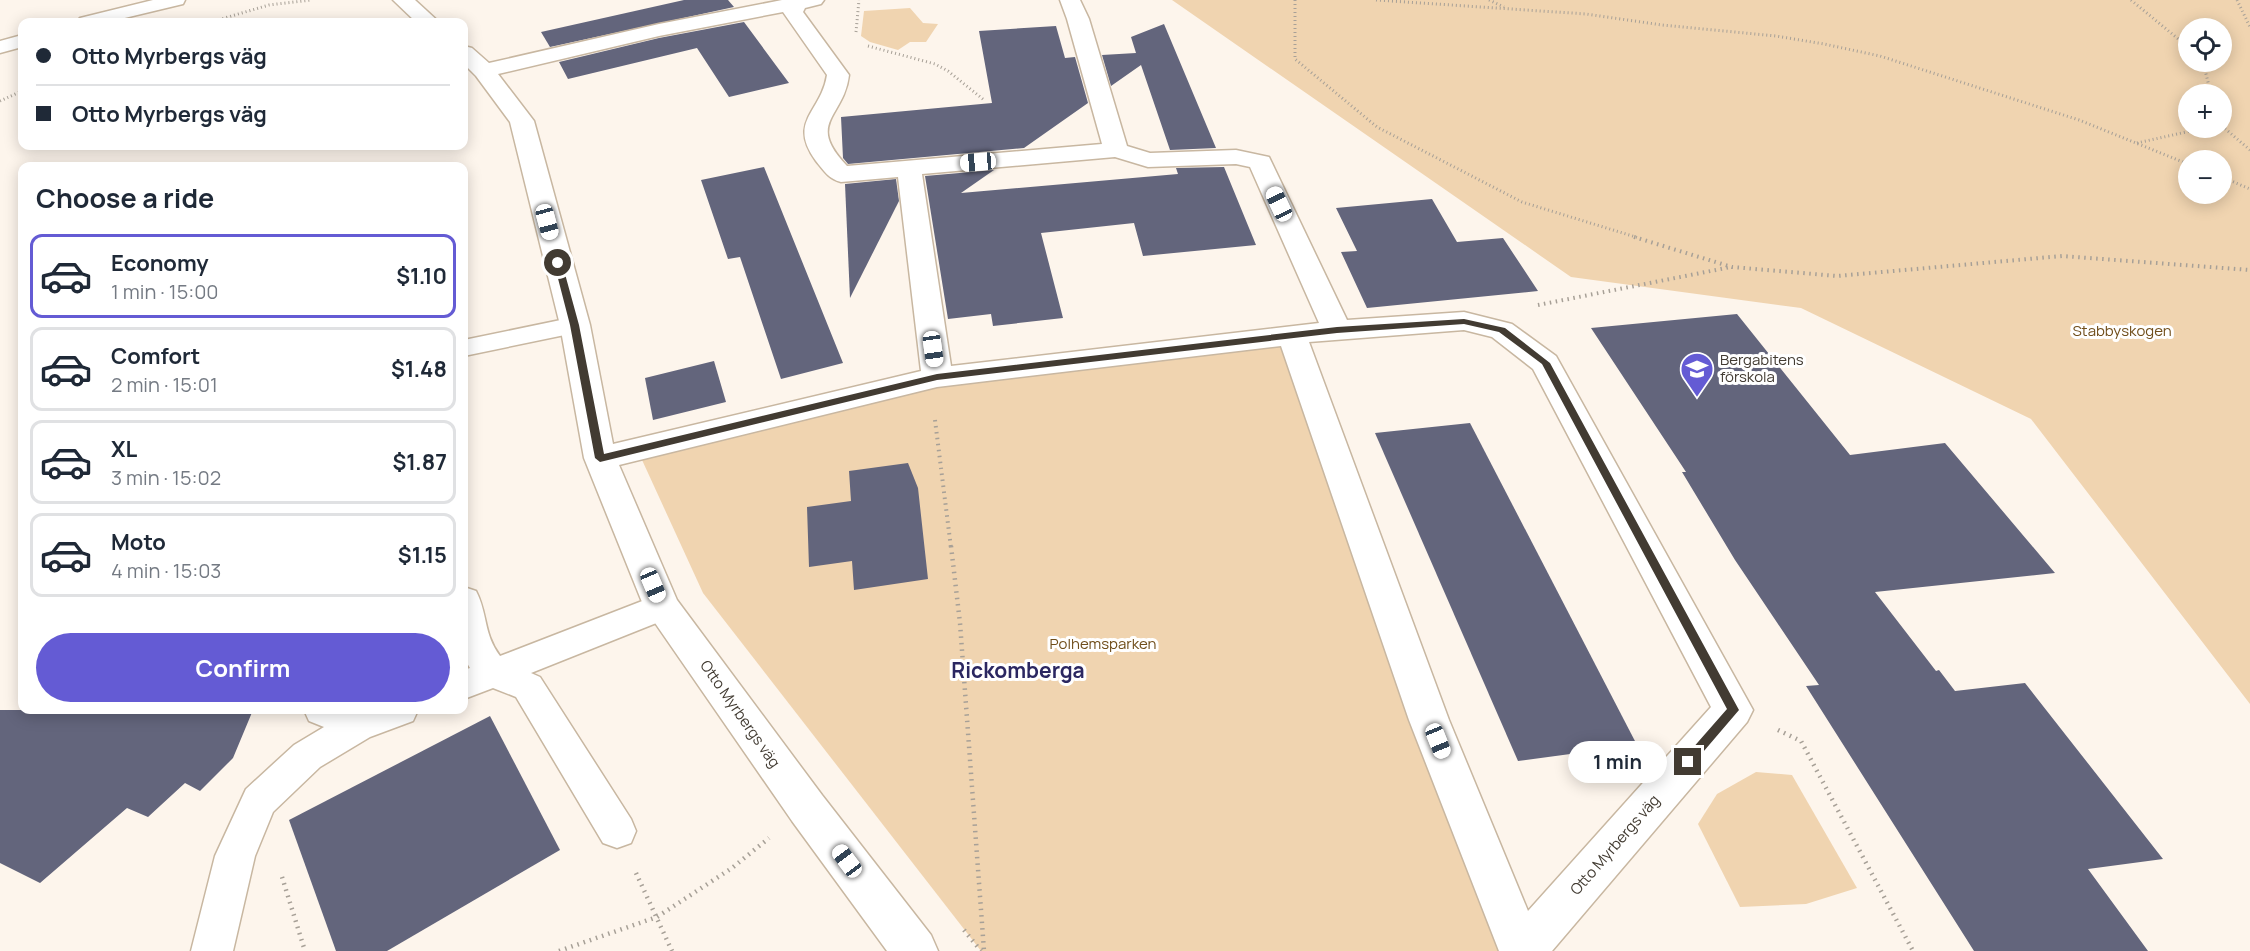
<!DOCTYPE html>
<html lang="en">
<head>
<meta charset="utf-8">
<style>
	:root { --surface:#fff; --page:#f2f2f3; --text:#1f2937; --muted:#747a83; --line:#e0e1e3; --accent:#645bd4 }
	body { margin:0; font-family:Manrope,sans-serif; background:var(--page); color:var(--text); height:100vh; display:flex; flex-direction:column; font-size:22px; white-space:nowrap }
	* { box-sizing:border-box; margin:0 }
	p { font-size:20px; color:var(--muted) }
	.icon { flex:none; width:33px; height:33px; fill:none; stroke:currentColor; stroke-width:2; stroke-linecap:round; stroke-linejoin:round }
	.map { position:relative; flex:1; overflow:hidden }
	.panel { position:absolute; left:18px; top:162px; width:450px; height:552px; display:flex; flex-direction:column; background:var(--surface); border-radius:12px; box-shadow:0 3px 15px #0003 }
	.panel>* { flex:none }
	.hud { position:absolute; left:18px; top:18px; width:450px; height:132px; border-radius:12px; box-shadow:0 3px 15px #0003; display:grid; align-content:center; height:132px; padding:0 18px; background:var(--surface) }
	.tools { position:absolute; left:2178px; top:18px; display:grid; gap:12px }
	.tools a { display:grid; place-items:center; width:54px; height:54px; border-radius:50%; background:var(--surface); box-shadow:0 3px 15px #0003; font-size:30px }
	.end { position:absolute; width:27px; height:27px; margin:-14px; border:8px solid #423b32; background:#fff; box-shadow:0 0 0 3px #fff }
	.from { border-radius:50% }
	.bubble { position:absolute; height:42px; border-radius:21px; background:var(--surface); box-shadow:0 3px 15px #0003; font-size:20px; font-weight:700; line-height:42px; text-align:center }
	.car { position:absolute; width:18px; height:36px; margin:-18px -9px; border-radius:8px; box-shadow:0 0 4px 2px #0007; background:linear-gradient(#fff 24%,#345 0 40%,#fff 0 76%,#345 0 86%,#fff 0) }
	.hud b { display:flex; align-items:center; gap:21px; height:57px; font-size:22px }
	.hud b+b { border-top:2px solid var(--line) }
	.hud i { width:15px; height:15px; background:var(--text) }
	ul { padding:0; list-style:none }
	li { display:flex; align-items:center; gap:18px; height:84px; margin:0 12px 9px; padding:0 6px; border:3px solid var(--line); border-radius:12px }
	li div { flex:1 }
	li b { display:block; font-size:22px }
	li em { font-style:normal; font-weight:700 }
	li.on { border-color:var(--accent) }
	li>.icon { width:54px; height:54px; stroke-width:1.5 }
	h2 { padding:0 18px; font-size:27px; line-height:72px }
	.cta { display:flex; gap:12px; margin-top:auto; padding:12px 18px }
	.cta a { flex:1; height:69px; border-radius:36px; background:var(--accent); color:#fff; font-size:24px; font-weight:700; line-height:69px; text-align:center }
	.map>svg:first-child { display:block }
	.green { fill:#f0d4b0; fill-rule:evenodd }
	.building { fill:#63657c }
	.lines { fill:none; stroke-linecap:round; stroke-linejoin:round }
	.service-casing { stroke:#c8b7a1; stroke-width:3 }
	.minor-casing { stroke:#c8b7a1; stroke-width:3 }
	.path-far2 { stroke:#a7a097; stroke-width:3; stroke-dasharray:1 3; stroke-linecap:butt }
	.path-far1 { stroke:#a7a097; stroke-width:4; stroke-dasharray:1.5 4.5; stroke-linecap:butt }
	.path { stroke:#a7a097; stroke-width:4.5; stroke-dasharray:1.5 5; stroke-linecap:butt }
	.service { fill:#fff; fill-rule:evenodd }
	.minor { fill:#fff; fill-rule:evenodd }
	.route { fill:#423b32 }
	.labels { text-anchor:middle; stroke-width:6; stroke-linejoin:round; paint-order:stroke }
	.park-label { font-size:15px; fill:#704e1b; stroke:#fff }
	.poi-label { font-size:15px; fill:#423b32; stroke:#fff; text-anchor:start }
	.street-label { font-size:15px; fill:#423b32; stroke:#fff }
	.district-label { font-size:21px; font-weight:bold; fill:#2b2761; stroke:#fff }
</style>
</head>
<body>
<div class="map">
<svg width="2250" height="951" viewBox="0 0 2250 951">
	<rect width="100%" height="100%" fill="#fdf5ec"/>
	<g class="green">
		<path d="M1172 0H2250V704L2031 419 1801 308 1571 277ZM2188 28H2222V62H2188ZM2222 94V128H2188V94ZM2188 160H2222V194H2188Z"/>
		<polygon points="910,8 923,23 938,24 926,42 910,42 898,50 870,42 861,36 864,11"/>
		<polygon points="1292,336 1522,951 981,951 703,593 637,449 937,377"/>
		<polygon points="1756,772 1792,775 1857,888 1806,904 1740,907 1698,824 1717,794"/>
	</g>
	<g class="building">
		<polygon points="684,0 728,0 734,7 550,47 541,32"/>
		<polygon points="744,22 789,83 729,97 697,48 568,79 559,62 659,38"/>
		<polygon points="1164,24 1216,148 1170,150 1141,65 1111,86 1102,55 1136,53 1131,37"/>
		<polygon points="1056,26 1065,58 1075,57 1088,103 1024,148 848,164 843,158 841,117 992,103 979,31"/>
		<polygon points="764,167 843,363 781,379 740,257 728,259 701,180"/>
		<polygon points="1224,167 1256,245 1143,256 1134,223 1041,233 1063,318 993,326 991,314 948,319 925,176 994,170 961,193 1178,174 1176,168"/>
		<polygon points="896,179 899,201 850,298 845,184"/>
		<polygon points="1432,199 1457,242 1503,238 1538,291 1367,308 1341,252 1357,251 1336,208"/>
		<polygon points="1737,314 1850,455 1945,443 2055,573 1875,592 1936,671 1939,670 1955,691 2025,683 2163,859 2088,869 2148,951 1974,951 1806,686 1819,685 1735,560 1682,472 1686,472 1591,328"/>
		<polygon points="714,361 726,402 653,420 645,378"/>
		<polygon points="1470,423 1637,745 1518,761 1375,433"/>
		<polygon points="908,463 918,488 928,579 854,590 852,561 809,567 807,507 851,501 849,471"/>
		<polygon points="0,710 253,710 233,758 200,791 185,783 148,817 127,808 40,883 0,863"/>
		<polygon points="490,716 560,850 387,951 336,951 289,820"/>
	</g>
	<g class="lines">
		<g class="service-casing">
			<g id="service">
				<polygon points="153,0 185,0 183,4 108,22 77,22 80,18"/>
				<polygon points="22,35 22,47 0,53 0,41"/>
				<polygon points="575,317 584,319 588,325 584,331 464,356 464,340"/>
				<path d="M464 587 476 591C488 614 483 633 500 656L650 598 662 594 674 598 679 607 674 616 531 673 540 677 631 819 636 831 631 843 617 848 603 843 516 697 493 688 464 699V670L470 668 464 658Z"/>
				<polygon points="304,710 418,710 413,721 370,737 320,767 273,812 255,856 233,951 191,951 215,856 246,789 294,745 324,727 309,721"/>
			</g>
		</g>
		<g class="minor-casing">
			<g id="minor">
				<polygon points="393,0 415,0 439,22 416,22"/>
				<path d="M782 0H824L821 4 805 8 803 12 849 75C844 118 805 122 847 166L1102 144 1067 19 1060 0H1080L1089 19 1127 146 1150 153 1236 150 1269 157 1347 320 1464 312 1512 324 1556 356 1753 710 1747 722 1552 951H1499L1409 720 1281 346 937 387 619 465 677 600 822 795 931 935 938 951H887L792 821 644 607 584 458 560 325 510 122 476 76 464 64V46L472 48 489 63 659 24ZM783 12 827 75C821 113 787 121 816 161 824 171 829 179 841 182L898 177 921 371 613 444 590 325 534 121 498 74 659 36ZM1115 157 1148 167 1236 164 1250 167 1319 323 951 366 922 174ZM1464 330 1492 337 1533 369 1711 707 1528 911 1449 720 1309 342Z"/>
			</g>
		</g>
		<g class="path-far2">
			<polyline points="1295,0 1295,59 1377,127 1522,202 1639,238"/>
			<polyline points="1376,0 1586,14 1662,25 1776,36 1824,44 1880,56 2079,120 2188,164"/>
			<polyline points="1489,0 1504,7"/>
			<polyline points="2131,0 2188,47"/>
			<polyline points="2237,0 2250,27"/>
			<polyline points="211,22 269,5 311,0"/>
			<polyline points="856,32 859,0"/>
			<polyline points="868,46 935,64 948,71 984,100"/>
			<polyline points="2203,62 2211,94"/>
			<polyline points="0,101 22,91"/>
			<polyline points="2222,126 2250,150"/>
			<polyline points="2137,143 2204,128"/>
			<polyline points="2222,177 2250,189"/>
		</g>
		<g class="path-far1">
			<polyline points="1634,237 1732,267 1837,276 2062,256 2250,270"/>
			<polyline points="1538,305 1731,267"/>
			<polyline points="935,420 951,548"/>
		</g>
		<g class="path">
			<polyline points="951,546 960,623 984,951"/>
			<polyline points="1778,730 1801,741 1913,951"/>
			<polyline points="636,873 672,951"/>
			<polyline points="282,877 305,951"/>
			<polyline points="964,930 981,951"/>
			<polyline points="559,951 657,917 732,868 769,838"/>
		</g>
		<use href="#service" class="service"/>
		<use href="#minor" class="minor"/>
	</g>
	<polygon class="route" points="558,261 562,263 579,325 604,454 937,374 1337,327 1464,319 1505,328 1550,363 1739,710 1692,765 1684,765 1684,758 1727,709 1542,364 1499,332 1464,324 1337,333 937,380 600,462 595,458 570,325 554,263"/>
	<defs>
		<g id="school-pin" transform="scale(1.725)"><path d="M0 17L-7.5 6A9.5 9.5 0 1 1 7.5 6Z" fill="#645bd4" stroke="#fff"/><path d="M0-5L7-2L0 1L-7-2ZM-4 1L0 2.5L4 1V4Q0 6-4 4Z" fill="#fff"/></g>
	</defs>
	<g fill-rule="evenodd">
		<use href="#school-pin" x="1697" y="369"/>
	</g>
	<g class="labels">
		<g class="park-label">
			<text x="2122" y="336">Stabbyskogen</text>
			<text x="1103" y="649">Polhemsparken</text>
		</g>
		<g class="poi-label">
			<text x="1720" y="365">Bergabitens<tspan x="1720" dy="17">förskola</tspan></text>
		</g>
		<g class="street-label">
			<text transform="translate(740 714) rotate(55)" y="5">Otto Myrbergs väg</text>
			<text transform="translate(1615 845) rotate(-49)" y="5">Otto Myrbergs väg</text>
		</g>
		<g class="district-label">
			<text x="1018" y="678">Rickomberga</text>
		</g>
	</g>
</svg>
<div class="tools">
<a><svg class="icon" aria-label="locate" viewBox="0 0 24 24"><circle cx="12" cy="12" r="6"/><path d="M12 2v4M12 18v4M2 12h4M18 12h4"/></svg></a>
<a>+</a>
<a>−</a>
</div>
<i class="end from" style="left:558px;top:263px"></i>
<i class="end" style="left:1688px;top:762px"></i>
<div class="bubble" style="left:1568px;top:741px;width:99px">1 min</div>
<i class="car" style="left:978px;top:162px;rotate:265deg"></i>
<i class="car" style="left:1279px;top:204px;rotate:335deg"></i>
<i class="car" style="left:547px;top:222px;rotate:165deg"></i>
<i class="car" style="left:933px;top:349px;rotate:172deg"></i>
<i class="car" style="left:653px;top:585px;rotate:157deg"></i>
<i class="car" style="left:1438px;top:741px;rotate:158deg"></i>
<i class="car" style="left:847px;top:861px;rotate:323deg"></i>
<div class="hud">
<b><i class="from"></i>Otto Myrbergs väg</b>
<b><i></i>Otto Myrbergs väg</b>
</div>
<section class="panel">
<h2>Choose a ride</h2>
<ul>
<li class="on"><svg class="icon" aria-label="car" viewBox="0 0 24 24"><path d="M5 17H2v-5l4-1 3-4h7l3 4 3 1v5h-3M9 17h6M6 11h13"/><circle cx="7" cy="17" r="2"/><circle cx="17" cy="17" r="2"/></svg><div><b>Economy</b><p>1 min · 15:00</p></div><em>$1.10</em></li>
<li><svg class="icon" aria-label="car" viewBox="0 0 24 24"><path d="M5 17H2v-5l4-1 3-4h7l3 4 3 1v5h-3M9 17h6M6 11h13"/><circle cx="7" cy="17" r="2"/><circle cx="17" cy="17" r="2"/></svg><div><b>Comfort</b><p>2 min · 15:01</p></div><em>$1.48</em></li>
<li><svg class="icon" aria-label="car" viewBox="0 0 24 24"><path d="M5 17H2v-5l4-1 3-4h7l3 4 3 1v5h-3M9 17h6M6 11h13"/><circle cx="7" cy="17" r="2"/><circle cx="17" cy="17" r="2"/></svg><div><b>XL</b><p>3 min · 15:02</p></div><em>$1.87</em></li>
<li><svg class="icon" aria-label="car" viewBox="0 0 24 24"><path d="M5 17H2v-5l4-1 3-4h7l3 4 3 1v5h-3M9 17h6M6 11h13"/><circle cx="7" cy="17" r="2"/><circle cx="17" cy="17" r="2"/></svg><div><b>Moto</b><p>4 min · 15:03</p></div><em>$1.15</em></li>
</ul>
<div class="cta"><a>Confirm</a></div>
</section>
</div>
</body>
</html>
